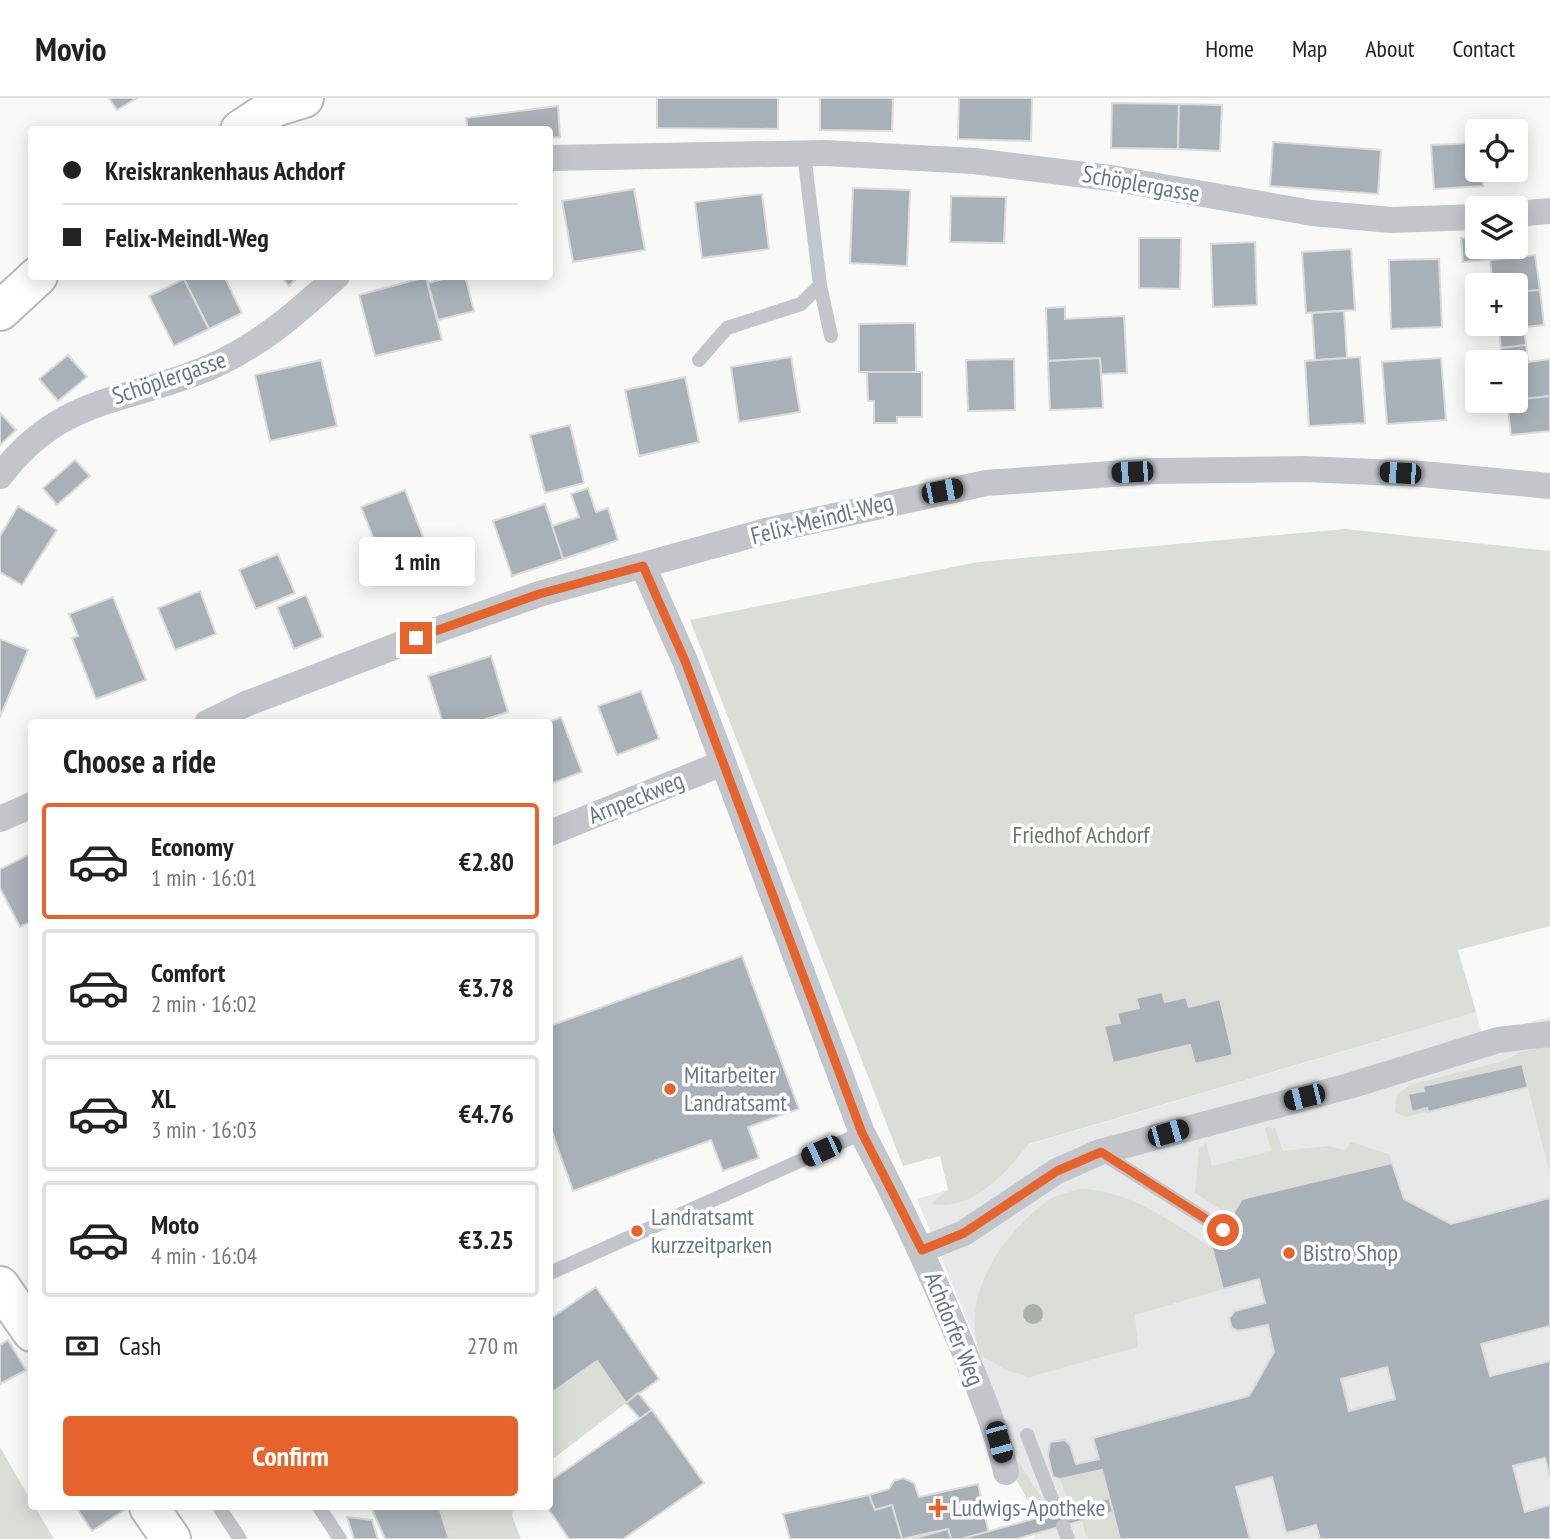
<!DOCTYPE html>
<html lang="en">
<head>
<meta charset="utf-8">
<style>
	:root { --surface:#fff; --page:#f2f2f2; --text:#222; --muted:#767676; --line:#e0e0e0; --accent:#e6632b }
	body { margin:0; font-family:"PT Sans Narrow",sans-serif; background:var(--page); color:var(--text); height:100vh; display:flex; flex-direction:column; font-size:26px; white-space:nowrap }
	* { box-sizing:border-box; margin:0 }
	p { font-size:23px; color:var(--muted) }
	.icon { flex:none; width:38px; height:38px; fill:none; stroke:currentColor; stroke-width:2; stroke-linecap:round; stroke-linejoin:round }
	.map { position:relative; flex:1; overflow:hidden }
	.details { position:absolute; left:28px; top:621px; width:525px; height:791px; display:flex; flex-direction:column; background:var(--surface); border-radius:7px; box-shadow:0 4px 18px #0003 }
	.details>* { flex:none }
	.banner { position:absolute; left:28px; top:28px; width:525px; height:154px; border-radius:7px; box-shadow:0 4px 18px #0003; display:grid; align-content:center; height:154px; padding:0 35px; background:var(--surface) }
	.fabs { position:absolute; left:1465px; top:21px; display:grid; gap:14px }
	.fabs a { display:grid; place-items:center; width:63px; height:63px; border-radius:7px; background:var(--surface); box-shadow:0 4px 18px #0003; font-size:35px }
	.end { position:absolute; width:32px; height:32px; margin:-16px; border:9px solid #e6632b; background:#fff; box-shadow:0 0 0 4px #fff }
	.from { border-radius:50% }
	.bubble { position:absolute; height:49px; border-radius:7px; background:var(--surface); box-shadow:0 4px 18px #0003; font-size:23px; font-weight:600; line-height:49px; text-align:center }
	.car { position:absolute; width:21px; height:42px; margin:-21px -10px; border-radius:9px; box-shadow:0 0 5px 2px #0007; background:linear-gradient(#222 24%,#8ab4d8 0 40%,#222 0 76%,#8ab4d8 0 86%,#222 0) }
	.banner b { display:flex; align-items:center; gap:24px; height:66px; font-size:26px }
	.banner b+b { border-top:2px solid var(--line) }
	.banner i { width:18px; height:18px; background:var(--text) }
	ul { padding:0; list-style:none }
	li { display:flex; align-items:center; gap:21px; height:116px; margin:0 14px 10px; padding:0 21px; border:4px solid var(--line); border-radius:7px }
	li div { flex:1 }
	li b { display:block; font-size:26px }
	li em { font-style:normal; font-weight:600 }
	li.selected { border-color:var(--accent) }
	li>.icon { width:63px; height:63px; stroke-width:1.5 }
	h2 { padding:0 35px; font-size:32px; line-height:84px }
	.pay { display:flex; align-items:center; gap:18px; height:77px; padding:0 35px; font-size:26px }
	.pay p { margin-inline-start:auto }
	.action { display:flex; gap:14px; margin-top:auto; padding:14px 35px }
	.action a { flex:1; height:80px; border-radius:7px; background:var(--accent); color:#fff; font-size:28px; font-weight:600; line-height:80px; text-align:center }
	header { display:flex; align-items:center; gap:42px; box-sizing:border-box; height:98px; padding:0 35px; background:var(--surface); border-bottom:2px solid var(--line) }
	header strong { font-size:33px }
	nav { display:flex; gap:38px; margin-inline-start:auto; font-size:24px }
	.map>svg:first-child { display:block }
	.built { fill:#e7e8e8 }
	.green { fill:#d9ded6 }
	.building { fill:#a9b1b8; stroke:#dbdbd9; stroke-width:2; fill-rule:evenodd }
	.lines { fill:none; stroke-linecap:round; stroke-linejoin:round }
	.secondary-casing { stroke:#b5babf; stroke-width:42 }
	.primary-casing { stroke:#b6babf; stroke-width:42 }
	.lane { stroke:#c2c6cb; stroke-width:14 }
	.street { stroke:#c2c6cb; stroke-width:26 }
	.secondary { stroke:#fff; stroke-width:38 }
	.primary { stroke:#fff; stroke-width:38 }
	.tree { fill:#a8b3a6 }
	.route { stroke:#e6632b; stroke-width:9 }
	.poi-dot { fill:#e6632b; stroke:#fff; stroke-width:2.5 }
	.labels { text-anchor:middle; stroke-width:7; stroke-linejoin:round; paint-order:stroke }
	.street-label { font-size:24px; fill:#687888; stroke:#fff }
	.park-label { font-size:24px; fill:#667a63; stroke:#fff }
	.poi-label { font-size:24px; fill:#687888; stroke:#fff; text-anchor:start }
</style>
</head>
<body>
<header>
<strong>Movio</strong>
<nav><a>Home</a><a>Map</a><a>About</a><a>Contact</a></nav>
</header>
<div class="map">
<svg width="1550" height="1441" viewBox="0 0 1550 1441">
	<rect width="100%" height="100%" fill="#f9f9f7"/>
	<polygon class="built" points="1476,914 1482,936 1550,919 1550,1441 1034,1441 1038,1420 1012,1374 1013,1361 975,1241 917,1101 948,1092 944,1072"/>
	<g class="green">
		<path d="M1345 431 1550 453V828L1458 852 1476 914 1029 1046C1005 1075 973 1114 931 1106L948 1092 940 1058 903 1068 690 522 978 464Z"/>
		<polygon points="1550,948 1550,1076 1528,989 1406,1019 1395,1014 1397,997 1409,987 1503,963 1521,954"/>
		<polygon points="1265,1029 1275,1030 1283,1053 1328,1048 1345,1052 1351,1044 1389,1056 1392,1065 1242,1101 1231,1118 1195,1095 1199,1051 1206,1044 1212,1068 1271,1053"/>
		<path d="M1078 1091C1129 1091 1170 1123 1212 1150L1223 1191 1135 1217 1138 1249 1029 1279 1006 1272 980 1257C960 1197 1001 1138 1047 1103 1055 1097 1068 1095 1078 1091Z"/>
		<polygon points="597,1263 626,1305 550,1363 550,1296"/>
		<polygon points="0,1349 31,1403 32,1409 35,1409 54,1441 0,1441"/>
		<polygon points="1014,1361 1018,1363 1052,1416 1038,1420 1012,1374"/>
		<polygon points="1102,1372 1109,1400 1071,1410 1060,1381"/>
		<polygon points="439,1409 514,1409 512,1418 521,1441 449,1441"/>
		<polygon points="1113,1414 1120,1441 1087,1441 1082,1423"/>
	</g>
	<g class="building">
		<polygon points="109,0 137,0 117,12"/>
		<polygon points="657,0 778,0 778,31 657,30"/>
		<polygon points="820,0 893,0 892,33 820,32"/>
		<polygon points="959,0 1032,0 1031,43 958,41"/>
		<polygon points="1112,5 1179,6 1178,51 1111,50"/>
		<polygon points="1179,6 1222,7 1220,53 1178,51"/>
		<polygon points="558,8 560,39 550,40 550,32 468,32 466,20"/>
		<polygon points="1273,44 1381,52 1378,96 1270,88"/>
		<polygon points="1477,45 1477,72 1482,72 1483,88 1434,91 1431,47"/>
		<polygon points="853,90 910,92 907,168 850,165"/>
		<polygon points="634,91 645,152 573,164 562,103"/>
		<polygon points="762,96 769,151 702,160 695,104"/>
		<polygon points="951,98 1006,99 1004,145 950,144"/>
		<polygon points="1477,139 1477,149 1487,149 1488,162 1463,164 1461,140"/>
		<polygon points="1139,140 1181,140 1180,191 1139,190"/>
		<polygon points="1255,144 1257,207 1213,209 1211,146"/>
		<polygon points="1351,151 1355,212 1306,215 1302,154"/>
		<polygon points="1535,157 1540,192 1516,194 1516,187 1493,187 1490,162"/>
		<polygon points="1439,161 1442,229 1391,231 1389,162"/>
		<polygon points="188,178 224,178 242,215 209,231 184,181"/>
		<polygon points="280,178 299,178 289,188"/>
		<polygon points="454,178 465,178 474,213 438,222 428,185"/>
		<polygon points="426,179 442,242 375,258 359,197"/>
		<polygon points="184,181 209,231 174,248 149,198"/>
		<polygon points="1540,192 1544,227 1499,232 1498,226 1516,226 1516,194"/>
		<polygon points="1065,209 1065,221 1124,218 1127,275 1101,276 1100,260 1048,263 1046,210"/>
		<polygon points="1344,213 1347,260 1315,262 1312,215"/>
		<polygon points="915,225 916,274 859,274 859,226"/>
		<polygon points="1524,229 1526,247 1501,250 1499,232"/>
		<polygon points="1526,247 1528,264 1502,264 1501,250"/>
		<polygon points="68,257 87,279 58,303 39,281"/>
		<polygon points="791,259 800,314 739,324 731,269"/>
		<polygon points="1360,259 1365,325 1309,328 1305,263"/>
		<polygon points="1100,260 1103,310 1050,312 1048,263"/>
		<polygon points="1441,260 1446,322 1387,326 1382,264"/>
		<polygon points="1014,261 1015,312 968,313 966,262"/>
		<polygon points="1550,261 1550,298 1516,302 1516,266"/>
		<polygon points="321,262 337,328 270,343 255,277"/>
		<polygon points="867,274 922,274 922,319 897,319 897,325 874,325 874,303 868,303"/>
		<polygon points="685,279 699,344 639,358 625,292"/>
		<polygon points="1550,298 1550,333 1511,337 1507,303"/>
		<polygon points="0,315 16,332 0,347"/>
		<polygon points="570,327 584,385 545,395 530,337"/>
		<polygon points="75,362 90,378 57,407 43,390"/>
		<polygon points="588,390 596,414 608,410 618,442 563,461 552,428 579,419 571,396"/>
		<polygon points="405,392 425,444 382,461 361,409"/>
		<polygon points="545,406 563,461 512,478 493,423"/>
		<polygon points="18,408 57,432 22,487 0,474 0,438"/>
		<polygon points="278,456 295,495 256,511 239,472"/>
		<polygon points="200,493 216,536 175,552 158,510"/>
		<polygon points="306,497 323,539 294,551 277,509"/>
		<polygon points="113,499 146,582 96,601 72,540 78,538 69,516"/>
		<polygon points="0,541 28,552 0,619"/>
		<polygon points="491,558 508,614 474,625 443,625 428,578"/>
		<polygon points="641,593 659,641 617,657 598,608"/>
		<polygon points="561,619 582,674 550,686 547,625"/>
		<polygon points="32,755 32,823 20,829 0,790 0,771"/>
		<polygon points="742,858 799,1011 748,1029 759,1060 723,1073 711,1042 573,1093 550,1028 550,928"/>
		<polygon points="1162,894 1165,904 1186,899 1189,909 1220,901 1233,957 1195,966 1190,947 1113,965 1104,928 1120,925 1117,915 1139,910 1136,900"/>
		<polygon points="1522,966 1528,989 1428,1014 1427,1010 1412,1014 1408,996 1424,993 1423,988"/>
		<path d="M1392 1065 1404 1101 1451 1126 1550 1100V1228L1481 1246 1490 1278 1550 1263V1379L1545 1360 1513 1368 1525 1414 1550 1407V1441H1320L1316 1427 1286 1435 1272 1379 1236 1389 1250 1441H1120L1102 1372 1060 1381 1053 1379 1048 1358 1050 1344 1065 1342 1070 1347 1076 1366 1099 1361 1093 1340 1249 1298 1274 1254 1268 1227 1238 1233 1232 1230 1229 1220 1235 1213 1265 1205 1259 1181 1223 1191 1212 1150 1242 1101ZM1387 1269 1395 1301 1349 1313 1341 1281Z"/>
		<polygon points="596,1189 659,1281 626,1305 597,1263 550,1296 550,1221"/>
		<polygon points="8,1242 26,1272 0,1286 0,1247"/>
		<polygon points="638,1295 652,1312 640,1321 626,1305"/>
		<polygon points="652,1312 704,1385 623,1441 569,1441 547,1409 550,1409 550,1383"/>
		<polygon points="903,1380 914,1385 919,1399 978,1386 990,1441 951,1441 948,1431 902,1441 892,1407 875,1412 869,1397 889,1391 894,1383"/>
		<polygon points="869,1397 875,1412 892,1407 902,1441 790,1441 783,1416"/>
		<polygon points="1109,1400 1113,1414 1016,1441 961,1441"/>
		<polygon points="76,1409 124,1409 126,1411 92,1433"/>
		<polygon points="371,1409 439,1409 449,1441 385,1441"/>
		<polygon points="347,1419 372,1422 378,1441 354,1441"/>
		<polygon points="948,1431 951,1441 912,1441"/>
	</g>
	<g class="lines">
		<g class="secondary-casing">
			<g id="secondary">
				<polyline points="240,32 275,9 304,0"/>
				<polyline points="0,213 38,178"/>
			</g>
		</g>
		<g class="primary-casing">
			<g id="primary">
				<polyline points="0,1188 32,1234"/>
				<polyline points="149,1409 171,1441"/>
			</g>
		</g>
		<g class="lane">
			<polyline points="820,187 831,238"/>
			<polyline points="699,262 727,230 801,206 820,187 804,56"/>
			<polyline points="1100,1054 1223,1132"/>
			<polyline points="550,1175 862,1035"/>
			<polyline points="1027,1337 1057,1414"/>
			<polyline points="219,1409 240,1441"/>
			<polyline points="319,1409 340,1441"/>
			<polyline points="1063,1428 1068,1441"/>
		</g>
		<g class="street">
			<polyline points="550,60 825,55 974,63 1117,81 1312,115 1391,122 1477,119"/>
			<polyline points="1516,116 1550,113"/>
			<path d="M0 378C62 297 123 306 208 270 258 249 297 215 337 178"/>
			<path d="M643 468 685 563 862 1035C900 1106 933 1178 964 1253 980 1293 997 1332 1006 1374"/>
			<polyline points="207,625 246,606 440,531 539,496 766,433 986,385 1154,373 1303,371 1422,376 1550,388"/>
			<polyline points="0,721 32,707"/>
			<polyline points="550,735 723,665"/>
			<polyline points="921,1152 964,1135 1057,1073 1100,1054 1349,988 1498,942 1550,936"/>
		</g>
		<use href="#secondary" class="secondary"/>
		<use href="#primary" class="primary"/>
	</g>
	<circle class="tree" cx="1033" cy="1216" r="10"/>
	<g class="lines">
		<polyline class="route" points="416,540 539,496 643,468 685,563 862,1035 922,1152 964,1135 1057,1073 1101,1054 1223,1132"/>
	</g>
	<g class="poi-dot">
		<circle cx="670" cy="991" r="7"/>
		<circle cx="637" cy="1133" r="7"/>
		<circle cx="1289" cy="1155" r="7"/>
		<path d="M934.5 1399.5h7v7h7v7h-7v7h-7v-7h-7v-7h7z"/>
	</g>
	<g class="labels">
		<g class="street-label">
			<text transform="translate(1141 86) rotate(10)" y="8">Schöplergasse</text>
			<text transform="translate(169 280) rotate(-19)" y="8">Schöplergasse</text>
			<text transform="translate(822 421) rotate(-14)" y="8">Felix-Meindl-Weg</text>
			<text transform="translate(636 700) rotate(-22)" y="8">Arnpeckweg</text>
			<text transform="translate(954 1231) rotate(68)" y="8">Achdorfer Weg</text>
		</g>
		<g class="park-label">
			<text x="1081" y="745">Friedhof Achdorf</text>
		</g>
		<g class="poi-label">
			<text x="684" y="985">Mitarbeiter<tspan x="684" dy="28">Landratsamt</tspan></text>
			<text x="651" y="1127">Landratsamt<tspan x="651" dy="28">kurzzeitparken</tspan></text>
			<text x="1303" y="1163">Bistro Shop</text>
			<text x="952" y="1418">Ludwigs-Apotheke</text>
		</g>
	</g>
</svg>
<div class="fabs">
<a><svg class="icon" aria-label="locate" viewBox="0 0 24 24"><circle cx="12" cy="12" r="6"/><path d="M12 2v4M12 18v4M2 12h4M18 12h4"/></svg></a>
<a><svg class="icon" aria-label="layers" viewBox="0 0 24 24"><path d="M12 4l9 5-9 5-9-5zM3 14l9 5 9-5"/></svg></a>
<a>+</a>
<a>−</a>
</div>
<i class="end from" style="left:1223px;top:1132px"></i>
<i class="end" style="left:416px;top:540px"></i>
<div class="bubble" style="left:359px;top:439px;width:116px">1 min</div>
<i class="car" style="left:1132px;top:374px;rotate:267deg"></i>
<i class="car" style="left:1400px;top:375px;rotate:274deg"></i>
<i class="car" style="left:942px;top:393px;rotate:79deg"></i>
<i class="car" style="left:1304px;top:999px;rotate:256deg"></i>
<i class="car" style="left:1168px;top:1035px;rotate:74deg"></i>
<i class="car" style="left:821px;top:1053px;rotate:245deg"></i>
<i class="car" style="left:999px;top:1344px;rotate:165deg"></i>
<div class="banner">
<b><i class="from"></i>Kreiskrankenhaus Achdorf</b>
<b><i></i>Felix-Meindl-Weg</b>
</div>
<section class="details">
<h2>Choose a ride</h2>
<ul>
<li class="selected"><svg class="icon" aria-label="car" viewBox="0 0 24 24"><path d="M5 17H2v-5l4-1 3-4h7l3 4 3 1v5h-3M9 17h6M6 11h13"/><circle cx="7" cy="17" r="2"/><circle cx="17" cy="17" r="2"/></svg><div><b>Economy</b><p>1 min · 16:01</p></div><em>€2.80</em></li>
<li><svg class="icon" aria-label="car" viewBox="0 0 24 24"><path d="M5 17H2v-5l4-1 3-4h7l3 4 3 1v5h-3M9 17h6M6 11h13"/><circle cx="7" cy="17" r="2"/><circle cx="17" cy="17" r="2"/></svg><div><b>Comfort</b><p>2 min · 16:02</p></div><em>€3.78</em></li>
<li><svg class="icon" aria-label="car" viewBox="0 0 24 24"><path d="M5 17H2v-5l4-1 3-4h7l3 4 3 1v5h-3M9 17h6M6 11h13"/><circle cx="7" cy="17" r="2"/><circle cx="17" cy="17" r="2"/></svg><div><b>XL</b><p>3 min · 16:03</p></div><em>€4.76</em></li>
<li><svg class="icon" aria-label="car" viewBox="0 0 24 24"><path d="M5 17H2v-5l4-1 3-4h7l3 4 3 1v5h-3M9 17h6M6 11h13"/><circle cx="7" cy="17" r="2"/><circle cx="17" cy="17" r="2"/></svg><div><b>Moto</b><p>4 min · 16:04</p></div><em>€3.25</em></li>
</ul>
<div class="pay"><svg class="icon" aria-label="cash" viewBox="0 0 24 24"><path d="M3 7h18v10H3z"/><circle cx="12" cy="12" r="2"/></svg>Cash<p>270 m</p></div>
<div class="action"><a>Confirm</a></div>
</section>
</div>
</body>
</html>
